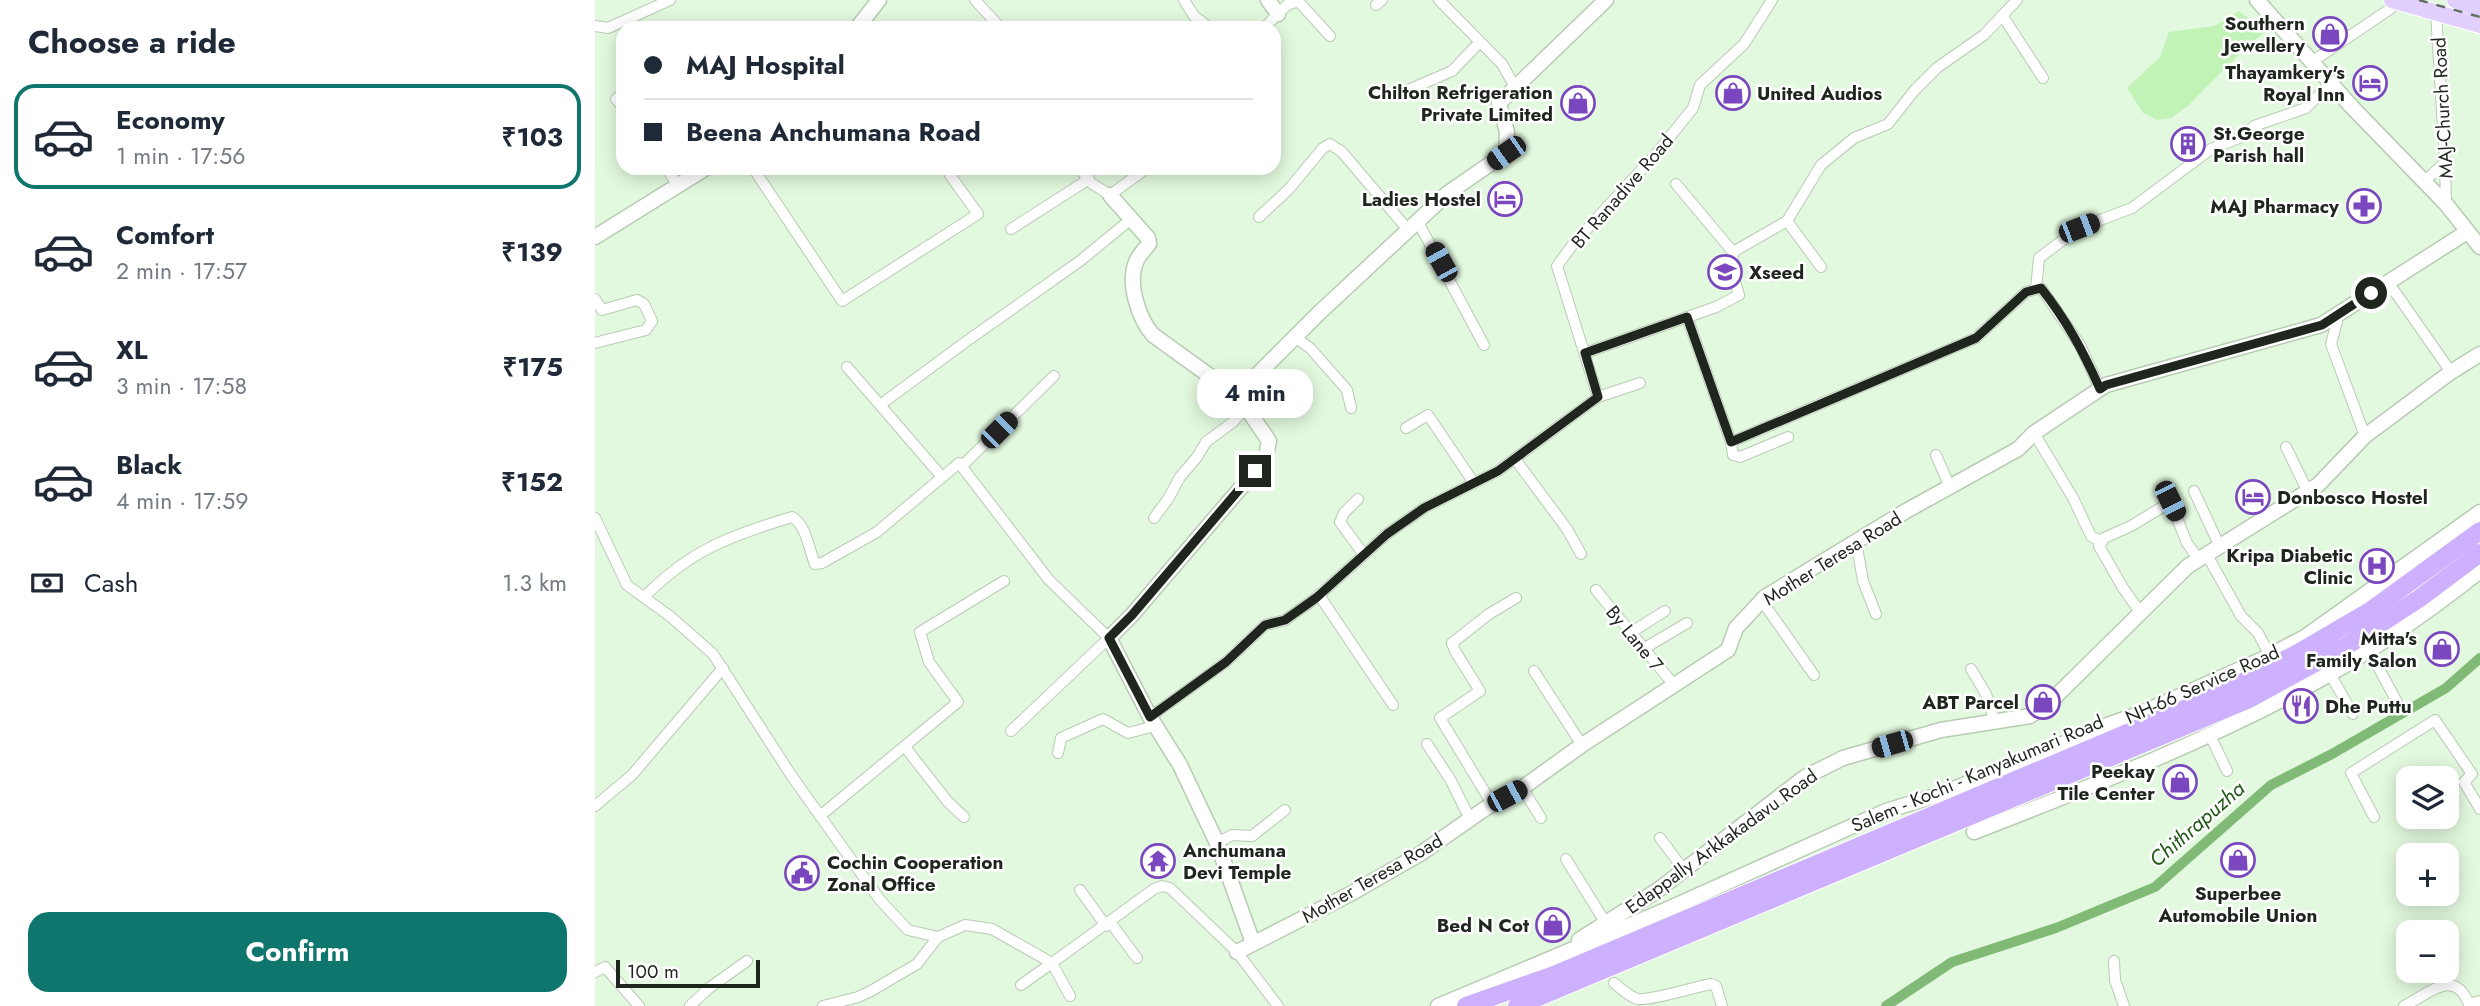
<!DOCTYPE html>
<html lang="en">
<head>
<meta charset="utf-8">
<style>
	:root { --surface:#fff; --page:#f6f6f7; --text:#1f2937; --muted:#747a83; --line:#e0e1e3; --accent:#0f766e }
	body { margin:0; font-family:Jost,sans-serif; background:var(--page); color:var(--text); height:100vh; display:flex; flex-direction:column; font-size:26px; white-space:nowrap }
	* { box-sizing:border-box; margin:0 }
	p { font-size:23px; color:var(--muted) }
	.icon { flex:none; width:38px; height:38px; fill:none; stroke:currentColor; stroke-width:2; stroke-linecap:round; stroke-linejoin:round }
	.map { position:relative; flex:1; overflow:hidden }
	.drawer { display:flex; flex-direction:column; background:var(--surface); width:595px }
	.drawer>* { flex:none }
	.top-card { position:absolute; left:21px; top:21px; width:665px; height:154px; border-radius:21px; box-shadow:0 4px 18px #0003; display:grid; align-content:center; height:154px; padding:0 28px; background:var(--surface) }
	.buttons { position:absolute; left:1801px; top:766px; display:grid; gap:14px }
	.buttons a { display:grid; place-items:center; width:63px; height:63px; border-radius:14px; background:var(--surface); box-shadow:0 4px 18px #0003; font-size:35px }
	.scale { position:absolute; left:21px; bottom:18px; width:144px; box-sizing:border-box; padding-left:7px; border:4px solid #1e261d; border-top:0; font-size:19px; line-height:24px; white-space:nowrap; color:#1e261d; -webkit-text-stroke:5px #fff; paint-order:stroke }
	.end { position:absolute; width:32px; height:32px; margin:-16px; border:9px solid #1e261d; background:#fff; box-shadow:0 0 0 4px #fff }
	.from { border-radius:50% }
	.bubble { position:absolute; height:49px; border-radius:21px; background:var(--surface); box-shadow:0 4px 18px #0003; font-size:23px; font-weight:700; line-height:49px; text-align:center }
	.car { position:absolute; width:21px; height:42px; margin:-21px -10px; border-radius:9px; box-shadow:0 0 5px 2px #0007; background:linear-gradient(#222 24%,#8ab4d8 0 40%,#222 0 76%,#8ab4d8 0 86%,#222 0) }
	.top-card b { display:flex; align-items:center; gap:24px; height:66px; font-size:26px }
	.top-card b+b { border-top:2px solid var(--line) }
	.top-card i { width:18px; height:18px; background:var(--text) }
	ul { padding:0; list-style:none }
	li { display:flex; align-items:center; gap:21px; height:105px; margin:0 14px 10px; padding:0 14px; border:4px solid transparent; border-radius:21px }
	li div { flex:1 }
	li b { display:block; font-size:26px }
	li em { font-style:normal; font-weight:700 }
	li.current { border-color:var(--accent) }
	li>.icon { width:63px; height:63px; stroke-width:1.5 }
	h2 { padding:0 28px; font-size:32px; line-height:84px }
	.pay { display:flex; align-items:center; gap:18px; height:77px; padding:0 28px; font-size:26px }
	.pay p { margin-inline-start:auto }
	.button { display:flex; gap:14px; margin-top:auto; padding:14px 28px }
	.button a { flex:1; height:80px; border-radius:21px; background:var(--accent); color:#fff; font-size:28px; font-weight:700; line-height:80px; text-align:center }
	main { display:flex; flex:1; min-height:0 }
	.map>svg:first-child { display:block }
	.green { fill:#c1f3b7 }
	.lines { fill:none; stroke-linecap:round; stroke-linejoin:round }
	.canal { stroke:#80ba76; stroke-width:10 }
	.street-casing { stroke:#b7ccb3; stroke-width:12 }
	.secondary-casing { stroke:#b7ccb3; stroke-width:17 }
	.primary-casing { stroke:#fff; stroke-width:18 }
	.highway-casing { stroke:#fff; stroke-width:20 }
	.street { stroke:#fff; stroke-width:10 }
	.secondary { stroke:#fff; stroke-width:14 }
	.primary { stroke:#e1d0fe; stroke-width:16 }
	.highway { stroke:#cdb1fe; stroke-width:18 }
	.rail { stroke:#636f61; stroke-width:2.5; stroke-dasharray:9 9; stroke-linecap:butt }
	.route { stroke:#1e261d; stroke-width:9 }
	.labels { text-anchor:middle; stroke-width:5; stroke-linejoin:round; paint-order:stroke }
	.poi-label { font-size:19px; font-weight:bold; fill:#1e261d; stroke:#fff; text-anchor:end }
	.street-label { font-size:19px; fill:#1e261d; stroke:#fff }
	.water-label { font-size:21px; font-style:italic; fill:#215916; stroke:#fff }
</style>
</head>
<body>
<main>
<section class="drawer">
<h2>Choose a ride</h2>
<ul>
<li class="current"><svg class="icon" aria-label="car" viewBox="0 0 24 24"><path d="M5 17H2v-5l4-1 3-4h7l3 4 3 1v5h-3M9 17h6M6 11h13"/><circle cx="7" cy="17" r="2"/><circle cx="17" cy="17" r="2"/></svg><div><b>Economy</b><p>1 min · 17:56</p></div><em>₹103</em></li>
<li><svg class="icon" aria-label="car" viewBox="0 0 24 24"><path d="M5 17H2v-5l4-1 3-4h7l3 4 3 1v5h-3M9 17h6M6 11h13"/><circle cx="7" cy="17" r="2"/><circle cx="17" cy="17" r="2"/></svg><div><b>Comfort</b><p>2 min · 17:57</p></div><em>₹139</em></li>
<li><svg class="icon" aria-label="car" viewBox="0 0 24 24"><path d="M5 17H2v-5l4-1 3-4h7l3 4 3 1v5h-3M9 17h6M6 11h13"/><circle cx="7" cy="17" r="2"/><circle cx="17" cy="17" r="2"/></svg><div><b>XL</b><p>3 min · 17:58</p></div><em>₹175</em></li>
<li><svg class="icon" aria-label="car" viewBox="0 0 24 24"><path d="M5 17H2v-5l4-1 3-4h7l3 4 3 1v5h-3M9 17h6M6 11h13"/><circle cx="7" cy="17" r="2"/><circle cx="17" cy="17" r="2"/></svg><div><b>Black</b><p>4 min · 17:59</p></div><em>₹152</em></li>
</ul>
<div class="pay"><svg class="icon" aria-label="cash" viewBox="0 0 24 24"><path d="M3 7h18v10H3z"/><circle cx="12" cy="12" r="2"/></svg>Cash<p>1.3 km</p></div>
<div class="button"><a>Confirm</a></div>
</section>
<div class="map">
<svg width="1885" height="1006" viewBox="0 0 1885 1006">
	<rect width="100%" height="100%" fill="#e3f9df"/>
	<polygon class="green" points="1644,11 1670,32 1646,52 1593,106 1576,118 1562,120 1548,113 1532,88 1565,57 1574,32 1619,26"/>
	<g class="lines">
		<polyline class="canal" points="1291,1006 1357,962 1461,928 1560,887 1676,785 1737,754 1851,688 1885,658"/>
		<g class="street-casing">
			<g id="street">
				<polyline points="380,0 406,28"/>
				<polyline points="589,0 599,16 615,28"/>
				<polyline points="844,0 907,64 920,87"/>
				<polyline points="781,5 787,0"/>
				<polyline points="1841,12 1850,162 1851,204"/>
				<polyline points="1407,15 1448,78"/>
				<polyline points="0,26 13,28 75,0"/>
				<polyline points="669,28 692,5 703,1 735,36"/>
				<polyline points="1718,61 1795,9 1803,2 1801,1"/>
				<polyline points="806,93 857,71 884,43"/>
				<polyline points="28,94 21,99 28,107"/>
				<polyline points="71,168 83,185"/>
				<polyline points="158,168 247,301 383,214 355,175 363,168"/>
				<polyline points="484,168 496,183 515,195 552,168"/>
				<polyline points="1829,182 1850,162"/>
				<polyline points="1081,184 1138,252"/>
				<polyline points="664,217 694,189 728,148 735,144 747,152 814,231"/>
				<polyline points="1192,221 1226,267"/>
				<polyline points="823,222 889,345"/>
				<polyline points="416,229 494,179"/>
				<polyline points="1793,282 1856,372"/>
				<polyline points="1441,289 1444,258 1484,228 1537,208 1616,149 1649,136 1659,126 1711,108 1736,83"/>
				<polyline points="0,299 7,310 42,300 49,304 57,321 51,330 0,343"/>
				<polyline points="1744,314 1736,344 1770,436"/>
				<polyline points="1092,317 1136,442 1381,338 1431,292 1446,288 1485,345 1505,389"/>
				<polyline points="701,338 715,348 752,390 756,408"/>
				<polyline points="990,353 1121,307 1144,295 1137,270 1138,252 1192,221 1226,165 1259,138 1293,124 1319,91 1343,67 1389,35 1422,0"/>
				<polyline points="252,367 285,405"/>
				<polyline points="1003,397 1045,383"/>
				<polyline points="811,428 833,415 879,483"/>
				<polyline points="1439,433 1478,498 1496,536 1507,542"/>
				<polyline points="1136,442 1138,455 1145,457 1193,437"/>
				<polyline points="1691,447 1713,492"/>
				<polyline points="1341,455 1355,487"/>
				<polyline points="920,459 972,529 986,554"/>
				<polyline points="367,466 459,376"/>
				<polyline points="347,477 285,405 369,343 485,261 535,220"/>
				<polyline points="1599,491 1625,547"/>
				<polyline points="763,499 749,513 745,522 769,555"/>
				<polyline points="1575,501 1592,543 1604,560"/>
				<polyline points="0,518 32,585 76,617 118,654 196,775 285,900 313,930 343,937"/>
				<polyline points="559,518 573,499 585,477 602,457 611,442 638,422 651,407"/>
				<polyline points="1261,541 1268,581 1281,614"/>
				<polyline points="1612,555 1646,616 1663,633 1675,656"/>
				<polyline points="1001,590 1079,685"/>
				<polyline points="724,595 798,705"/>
				<path d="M49 597C96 550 134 536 197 517 211 524 214 550 220 564L227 563 282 532 364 463 454 580 514 638 416 731"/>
				<polyline points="1167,601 1219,675"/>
				<polyline points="1545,612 1528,588 1504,546 1509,538 1536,526 1569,506"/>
				<polyline points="1035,633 1070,611"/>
				<polyline points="1048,649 1092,623"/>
				<polyline points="1774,650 1802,702"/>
				<polyline points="1376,669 1391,694 1400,722"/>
				<polyline points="939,671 987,745"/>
				<polyline points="1735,674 1758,714"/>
				<polyline points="555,717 631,662 670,625 690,620 721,598 792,534 829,508 903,471 1003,397 962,266 979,243 1061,154 1098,108 1105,85 1149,44 1177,0"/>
				<polyline points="1614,733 1632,771"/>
				<polyline points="832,744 855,779 875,819"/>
				<polyline points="310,747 353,802 369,817"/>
				<polyline points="463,753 466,738 508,719 533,733 560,726"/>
				<polyline points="927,788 946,818"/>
				<polyline points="897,804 845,718 885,691 860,651 857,643 894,614 921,598"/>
				<polyline points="0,806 37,775 128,668"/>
				<polyline points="225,816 363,702 334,662 325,632 409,581"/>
				<polyline points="1779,817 1756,773 1840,720 1877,774 1869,782 1885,809"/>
				<polyline points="1065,838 1089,870"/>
				<polyline points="622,843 637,835 657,836 690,810"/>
				<polyline points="971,859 1010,922"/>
				<polyline points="485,890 511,926"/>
				<polyline points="515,922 542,958"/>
				<polyline points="1519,961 1520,980 1529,1006"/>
				<polyline points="0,972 10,967 44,1006"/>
				<path d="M1019 983C1027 989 1034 997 1043 999 1055 1001 1100 987 1116 984L1121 986 1127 1006"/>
				<polyline points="426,985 457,963 475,996"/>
				<polyline points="95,1006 114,988 152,961"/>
				<polyline points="228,1006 263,997 276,991 322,964 343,937 370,925 397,929 457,963 559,889 567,886 575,888 642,952 683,1006"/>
				<path d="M1809 1006C1834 994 1859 967 1874 1004L1885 1001"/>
			</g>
		</g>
		<g class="secondary-casing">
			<g id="secondary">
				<polyline points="673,0 683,14"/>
				<polyline points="1662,0 1756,106 1851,204 1885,247"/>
				<polyline points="262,28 284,0"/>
				<path d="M515 195 553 238 554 244C550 249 543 256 541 262 532 284 544 319 558 335L644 397 674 441 671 457 649 484 537 615 514 638 555 717 585 765 622 843 658 943"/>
				<polyline points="0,237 111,168"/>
				<polyline points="644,397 663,374 724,313 853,193 911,153 912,132 904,103 1011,0"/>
				<path d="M1379 832C1500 785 1623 737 1735 674 1788 644 1838 608 1885 571"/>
				<polyline points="984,940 1063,890 1210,777 1248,758 1346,730 1435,716 1454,703 1593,566 1723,485 1770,436 1856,372 1885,354"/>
				<polyline points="642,952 757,893 825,854 891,808 927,788 987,745 1133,650 1141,628 1170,597 1311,511 1423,449 1439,433 1511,385 1726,325 1872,232"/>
				<polyline points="843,1006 1073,909 1291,811 1346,794 1432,759 1512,725 1549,712 1668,659 1710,637 1885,512"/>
			</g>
		</g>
		<g class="primary-casing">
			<g id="primary">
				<polyline points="1797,0 1885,25"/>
				<polyline points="1860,0 1885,9"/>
			</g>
		</g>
		<g class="highway-casing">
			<g id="highway">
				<polyline points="871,1006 959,975 1627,693 1703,653 1775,611 1885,531"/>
				<polyline points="922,1006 1652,700 1753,645 1825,598 1885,553"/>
			</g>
		</g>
		<use href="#street" class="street"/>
		<use href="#secondary" class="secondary"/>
		<use href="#primary" class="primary"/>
		<use href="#highway" class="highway"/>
		<polyline class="rail" points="1824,0 1885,17"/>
	</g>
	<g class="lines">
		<path class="route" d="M660 471 537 615 514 638 555 717 631 662 670 625 690 620 721 598 792 534 829 508 903 471 1003 397 990 353 1092 317 1136 442 1381 338 1431 292 1446 288C1472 321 1488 351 1505 389L1511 385 1727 325 1776 293"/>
	</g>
	<defs>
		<g id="shop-ring" transform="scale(1.75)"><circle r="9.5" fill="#fff" stroke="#7b47be" stroke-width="1.5"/><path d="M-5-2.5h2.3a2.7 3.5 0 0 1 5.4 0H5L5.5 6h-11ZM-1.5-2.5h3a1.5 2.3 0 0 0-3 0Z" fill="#7b47be"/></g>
		<g id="hotel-ring" transform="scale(1.75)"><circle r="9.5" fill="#fff" stroke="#7b47be" stroke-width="1.5"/><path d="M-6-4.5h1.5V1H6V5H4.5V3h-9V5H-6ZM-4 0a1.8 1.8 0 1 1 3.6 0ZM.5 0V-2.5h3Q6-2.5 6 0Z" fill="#7b47be"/></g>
		<g id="building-ring" transform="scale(1.75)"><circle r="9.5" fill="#fff" stroke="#7b47be" stroke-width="1.5"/><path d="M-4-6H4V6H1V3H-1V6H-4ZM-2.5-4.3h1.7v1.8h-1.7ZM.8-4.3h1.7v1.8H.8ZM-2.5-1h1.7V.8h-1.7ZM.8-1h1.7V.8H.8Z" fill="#7b47be"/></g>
		<g id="pharmacy-ring" transform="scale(1.75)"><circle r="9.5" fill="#fff" stroke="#7b47be" stroke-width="1.5"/><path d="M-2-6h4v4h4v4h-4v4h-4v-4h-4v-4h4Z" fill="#7b47be"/></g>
		<g id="school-ring" transform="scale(1.75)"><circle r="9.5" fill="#fff" stroke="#7b47be" stroke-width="1.5"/><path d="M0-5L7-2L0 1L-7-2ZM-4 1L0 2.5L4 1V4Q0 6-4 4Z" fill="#7b47be"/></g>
		<g id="hospital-ring" transform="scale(1.75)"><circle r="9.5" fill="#fff" stroke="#7b47be" stroke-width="1.5"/><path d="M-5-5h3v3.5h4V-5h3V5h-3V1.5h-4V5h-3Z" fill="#7b47be"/></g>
		<g id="restaurant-ring" transform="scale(1.75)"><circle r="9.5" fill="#fff" stroke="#7b47be" stroke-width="1.5"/><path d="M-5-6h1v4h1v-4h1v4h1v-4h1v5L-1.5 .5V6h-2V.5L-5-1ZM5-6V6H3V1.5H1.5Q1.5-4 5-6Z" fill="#7b47be"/></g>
		<g id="temple-ring" transform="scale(1.75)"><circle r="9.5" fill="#fff" stroke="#7b47be" stroke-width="1.5"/><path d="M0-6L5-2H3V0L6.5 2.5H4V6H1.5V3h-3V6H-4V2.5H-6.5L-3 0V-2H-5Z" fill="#7b47be"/></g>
		<g id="civic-ring" transform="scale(1.75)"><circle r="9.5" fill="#fff" stroke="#7b47be" stroke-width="1.5"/><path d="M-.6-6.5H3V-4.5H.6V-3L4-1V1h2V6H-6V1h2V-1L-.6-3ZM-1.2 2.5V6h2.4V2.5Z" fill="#7b47be"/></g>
	</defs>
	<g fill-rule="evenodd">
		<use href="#shop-ring" x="1735" y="34"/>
		<use href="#hotel-ring" x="1775" y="83"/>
		<use href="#shop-ring" x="1138" y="93"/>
		<use href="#shop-ring" x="983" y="103"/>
		<use href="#building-ring" x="1593" y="144"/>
		<use href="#hotel-ring" x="910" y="199"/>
		<use href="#pharmacy-ring" x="1769" y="206"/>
		<use href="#school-ring" x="1130" y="272"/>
		<use href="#hotel-ring" x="1658" y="497"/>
		<use href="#hospital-ring" x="1782" y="566"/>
		<use href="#shop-ring" x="1847" y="649"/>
		<use href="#shop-ring" x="1448" y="702"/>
		<use href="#restaurant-ring" x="1706" y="706"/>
		<use href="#shop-ring" x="1585" y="782"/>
		<use href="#shop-ring" x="1643" y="860"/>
		<use href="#temple-ring" x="563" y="861"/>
		<use href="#civic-ring" x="207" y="873"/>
		<use href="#shop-ring" x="958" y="925"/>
	</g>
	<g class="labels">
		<g class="poi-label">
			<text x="1710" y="30">Southern<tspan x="1710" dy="22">Jewellery</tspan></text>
			<text x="1750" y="79">Thayamkery's<tspan x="1750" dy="22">Royal Inn</tspan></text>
			<text x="958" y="99">Chilton Refrigeration<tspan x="958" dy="22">Private Limited</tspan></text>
			<text x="1162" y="100" text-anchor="start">United Audios</text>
			<text x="1618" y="140" text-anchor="start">St.George<tspan x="1618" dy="22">Parish hall</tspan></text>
			<text x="886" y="206">Ladies Hostel</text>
			<text x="1744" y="213">MAJ Pharmacy</text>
			<text x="1154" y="279" text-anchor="start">Xseed</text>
			<text x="1682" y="504" text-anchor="start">Donbosco Hostel</text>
			<text x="1758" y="562">Kripa Diabetic<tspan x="1758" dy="22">Clinic</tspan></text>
			<text x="1822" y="645">Mitta's<tspan x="1822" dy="22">Family Salon</tspan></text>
			<text x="1424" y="709">ABT Parcel</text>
			<text x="1730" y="713" text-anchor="start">Dhe Puttu</text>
			<text x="1560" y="778">Peekay<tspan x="1560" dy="22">Tile Center</tspan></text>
			<text x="588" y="857" text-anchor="start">Anchumana<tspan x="588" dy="22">Devi Temple</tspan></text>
			<text x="232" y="869" text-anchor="start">Cochin Cooperation<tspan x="232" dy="22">Zonal Office</tspan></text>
			<text x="1643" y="900" text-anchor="middle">Superbee<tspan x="1643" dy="22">Automobile Union</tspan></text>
			<text x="934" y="932">Bed N Cot</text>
		</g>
		<g class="street-label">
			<text transform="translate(1847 108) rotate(-93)" y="7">MAJ-Church Road</text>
			<text transform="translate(1027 191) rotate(-49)" y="7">BT Ranadive Road</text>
			<text transform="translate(1237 558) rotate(-32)" y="7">Mother Teresa Road</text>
			<text transform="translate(1040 638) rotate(51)" y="7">By Lane 7</text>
			<text transform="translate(1607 684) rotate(-24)" y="7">NH-66 Service Road</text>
			<text transform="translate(1382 773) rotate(-23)" y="7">Salem - Kochi - Kanyakumari Road</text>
			<text transform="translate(1126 841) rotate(-36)" y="7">Edappally Arkkakadavu Road</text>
			<text transform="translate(777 878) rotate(-30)" y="7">Mother Teresa Road</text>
		</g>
		<g class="water-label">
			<text transform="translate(1602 824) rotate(-41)" y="7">Chithrapuzha</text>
		</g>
	</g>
</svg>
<div class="buttons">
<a><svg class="icon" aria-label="layers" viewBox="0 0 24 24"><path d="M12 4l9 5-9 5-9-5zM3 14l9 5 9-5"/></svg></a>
<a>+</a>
<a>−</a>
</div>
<div class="scale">100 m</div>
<i class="end from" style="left:1776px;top:293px"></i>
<i class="end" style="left:660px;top:471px"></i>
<div class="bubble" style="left:602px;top:369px;width:116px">4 min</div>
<i class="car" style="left:911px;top:153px;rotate:235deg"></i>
<i class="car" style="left:1484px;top:228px;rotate:69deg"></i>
<i class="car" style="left:846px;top:262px;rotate:331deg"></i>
<i class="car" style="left:404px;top:430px;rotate:45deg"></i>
<i class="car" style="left:1575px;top:501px;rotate:154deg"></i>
<i class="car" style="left:1297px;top:744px;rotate:254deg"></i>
<i class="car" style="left:912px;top:796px;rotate:62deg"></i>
<div class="top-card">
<b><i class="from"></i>MAJ Hospital</b>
<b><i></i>Beena Anchumana Road</b>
</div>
</div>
</main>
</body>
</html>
